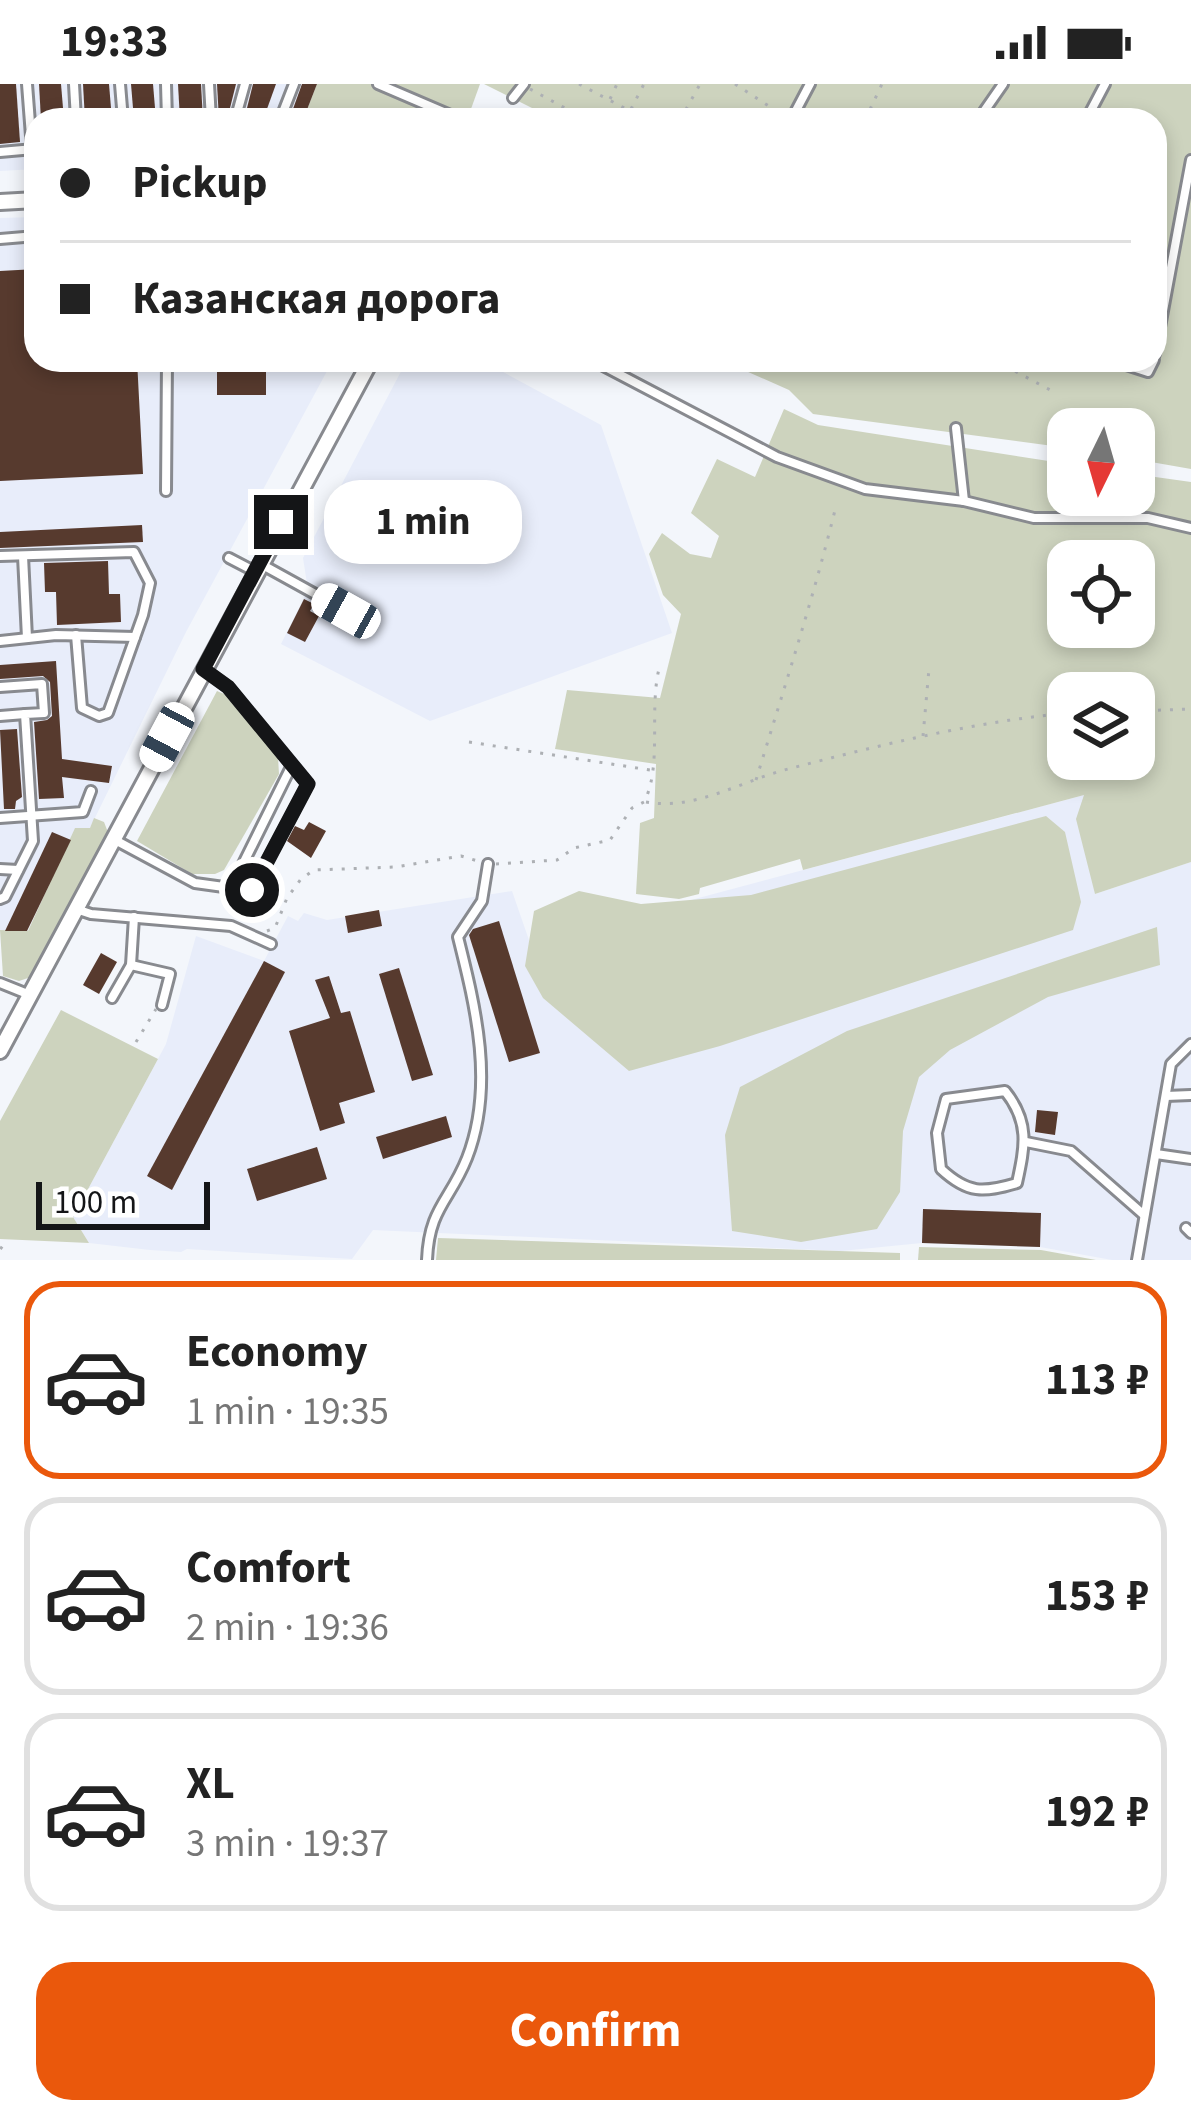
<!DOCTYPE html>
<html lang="en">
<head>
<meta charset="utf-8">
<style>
	:root { --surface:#fff; --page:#f6f6f6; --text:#222; --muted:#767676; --line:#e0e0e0; --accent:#ea580c }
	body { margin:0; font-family:"Source Sans 3",sans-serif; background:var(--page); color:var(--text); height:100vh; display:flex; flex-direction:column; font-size:45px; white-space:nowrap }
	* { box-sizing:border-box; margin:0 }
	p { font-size:39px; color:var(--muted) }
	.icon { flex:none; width:66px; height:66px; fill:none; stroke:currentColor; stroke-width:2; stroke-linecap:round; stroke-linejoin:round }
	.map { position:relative; height:1176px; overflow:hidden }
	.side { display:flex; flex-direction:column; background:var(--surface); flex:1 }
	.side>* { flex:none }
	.guide { position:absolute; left:24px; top:24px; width:1143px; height:264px; border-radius:36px; box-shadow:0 6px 18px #0003; display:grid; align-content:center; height:264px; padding:0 36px; background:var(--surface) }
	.needle { width:78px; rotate:185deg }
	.controls { position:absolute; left:1047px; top:324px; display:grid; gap:24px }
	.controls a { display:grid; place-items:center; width:108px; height:108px; border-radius:24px; background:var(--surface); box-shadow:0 6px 18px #0003; font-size:60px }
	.scale { position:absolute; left:36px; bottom:30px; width:174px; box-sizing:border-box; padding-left:12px; border:6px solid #141517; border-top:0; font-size:33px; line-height:42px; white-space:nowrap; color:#141517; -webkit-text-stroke:9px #fff; paint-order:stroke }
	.end { position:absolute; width:54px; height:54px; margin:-27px; border:15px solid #141517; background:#fff; box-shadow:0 0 0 6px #fff }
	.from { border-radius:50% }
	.bubble { position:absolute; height:84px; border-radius:36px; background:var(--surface); box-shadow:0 6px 18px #0003; font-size:39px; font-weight:700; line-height:84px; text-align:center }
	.car { position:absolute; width:36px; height:72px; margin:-36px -18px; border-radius:15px; box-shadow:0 0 9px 3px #0007; background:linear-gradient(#fff 24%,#345 0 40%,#fff 0 76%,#345 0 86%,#fff 0) }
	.guide b { display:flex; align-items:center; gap:42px; height:114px; font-size:45px }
	.guide b+b { border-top:3px solid var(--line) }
	.guide i { width:30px; height:30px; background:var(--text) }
	ul { padding:21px 0 0; list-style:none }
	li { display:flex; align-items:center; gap:36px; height:198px; margin:0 24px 18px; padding:0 12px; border:6px solid var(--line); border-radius:36px }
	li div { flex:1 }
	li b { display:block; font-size:45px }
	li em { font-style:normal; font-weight:700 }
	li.active { border-color:var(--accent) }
	li>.icon { width:108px; height:108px; stroke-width:1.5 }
	.action { display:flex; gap:24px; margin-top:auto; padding:24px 36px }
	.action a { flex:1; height:138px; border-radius:36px; background:var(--accent); color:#fff; font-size:48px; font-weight:700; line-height:138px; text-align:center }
	.status { display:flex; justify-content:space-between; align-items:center; height:84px; padding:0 60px; background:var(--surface); direction:ltr }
	.status svg { height:33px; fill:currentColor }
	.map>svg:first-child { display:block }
	.built { fill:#e8edfa }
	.green { fill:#cdd3be; fill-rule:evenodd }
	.building { fill:#573a2e }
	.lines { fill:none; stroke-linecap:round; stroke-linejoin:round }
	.service-casing { stroke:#888a8f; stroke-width:14 }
	.minor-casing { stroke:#888a8f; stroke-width:20 }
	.path { stroke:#adb0b4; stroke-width:3; stroke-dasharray:3 9; stroke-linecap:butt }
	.service { stroke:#fff; stroke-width:8 }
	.minor { stroke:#fff; stroke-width:14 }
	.route { stroke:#141517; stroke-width:15 }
</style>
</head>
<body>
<div class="status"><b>19:33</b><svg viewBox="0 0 49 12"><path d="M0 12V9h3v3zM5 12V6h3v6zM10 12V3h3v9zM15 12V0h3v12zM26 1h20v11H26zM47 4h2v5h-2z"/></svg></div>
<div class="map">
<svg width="1191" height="1176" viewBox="0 0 1191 1176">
	<rect width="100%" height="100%" fill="#f3f6fb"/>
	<g class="built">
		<polygon points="0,0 317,0 303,36 36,36 36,85 0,87"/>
		<polygon points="36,133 36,276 333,276 186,548 90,744 71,756 27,847 0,846 0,134"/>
		<polygon points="407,276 481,276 601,341 672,549 430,637 281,560 308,506 303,474"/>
		<polygon points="1084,711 1095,810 1191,778 1191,1176 1112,1176 1040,1163 922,1159 841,1167 373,1146 352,1175 187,1165 181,1168 150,1166 89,1159 73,1133 166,960 196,852 264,877 288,832 298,837 304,829 327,836 512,807 530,859"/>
	</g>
	<g class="green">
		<polygon points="317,0 480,0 467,36 303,36"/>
		<polygon points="484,0 1191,0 1191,385 1134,375 1134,345 1068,345 1068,364 813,330 789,306 721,276 1155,276 1155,36 533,36 538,27"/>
		<path d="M784 325 818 341 1068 380V411H1134V390L1191 398V778L1095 810 1076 735 1084 711 803 786 800 775 700 804 699 810 679 815 636 810 640 739 654 734 656 680 555 665 567 606 660 614 681 530 663 511 649 470 662 449 690 470 711 474 719 452 691 429 717 375 755 393ZM1068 477H1134V543H1068ZM1068 609H1134V675H1068Z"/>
		<polygon points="217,607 224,610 278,673 279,690 224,786 215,790 192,790 137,757"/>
		<polygon points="1046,732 1065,748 1081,818 1073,846 720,962 629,987 543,914 525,882 534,827 579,807 641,820 751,811"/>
		<polygon points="94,734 104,738 109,751 34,892 19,897 3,892 0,846 28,847 75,744 90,744"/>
		<polygon points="1157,843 1160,881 1048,913 950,966 919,993 903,1047 900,1108 877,1145 801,1158 732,1147 725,1051 740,1003 847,947"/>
		<polygon points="61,926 158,975 73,1133 89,1159 0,1155 0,1037"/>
		<polygon points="438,1154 900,1169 900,1176 436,1176"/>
		<polygon points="919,1163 1041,1166 1096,1176 918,1176"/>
	</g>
	<g class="building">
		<polygon points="0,0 16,0 20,58 0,60"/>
		<polygon points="39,0 61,0 64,36 41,36"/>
		<polygon points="83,0 109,0 112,36 85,36"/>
		<polygon points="131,0 153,0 156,36 134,36"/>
		<polygon points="178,0 201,0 203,36 180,36"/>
		<polygon points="217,0 236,0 227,36 219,36"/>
		<polygon points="253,0 276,0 263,36 244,36"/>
		<polygon points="302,0 317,0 303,36 289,36"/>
		<polygon points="36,185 36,276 137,276 143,390 0,397 0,187"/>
		<polygon points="248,276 266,276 266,311 217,311 217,283 248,284"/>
		<polygon points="142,441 143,458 0,464 0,448"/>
		<polygon points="108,477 109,510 120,510 121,538 57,541 56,508 45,508 44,479"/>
		<polygon points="304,515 314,520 310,527 319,532 305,558 287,549"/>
		<polygon points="56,577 62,675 112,682 109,699 62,693 64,714 39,715 34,638 47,636 52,632 50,598 43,592 0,595 0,581"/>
		<polygon points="17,645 22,713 16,717 15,725 4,725 0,646"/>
		<polygon points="309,738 326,747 311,774 287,757 295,742 304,746"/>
		<polygon points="52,748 71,756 27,847 5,847"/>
		<polygon points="379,826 382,842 348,849 345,832"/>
		<polygon points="499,837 540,969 509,978 469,851 473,845"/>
		<polygon points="101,869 117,878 99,910 83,901"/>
		<polygon points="264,877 285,888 172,1106 147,1092"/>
		<polygon points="399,884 433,991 412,997 379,890"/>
		<polygon points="329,892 341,929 350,927 375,1008 339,1019 345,1039 320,1047 289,947 330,934 315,896"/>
		<polygon points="1037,1026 1058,1028 1055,1051 1035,1048"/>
		<polygon points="446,1032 452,1053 383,1075 376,1053"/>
		<polygon points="317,1063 327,1095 257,1117 247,1085"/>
		<polygon points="923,1125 1041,1129 1040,1163 922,1159"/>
	</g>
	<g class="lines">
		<g class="service-casing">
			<g id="service">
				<polyline points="27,0 32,65"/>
				<polyline points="74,0 76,36"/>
				<polyline points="120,0 123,36"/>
				<polyline points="166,0 167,36"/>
				<polyline points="209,0 211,36"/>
				<polyline points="378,0 462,36"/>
				<polyline points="513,14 524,0"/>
				<polyline points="235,36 245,0"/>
				<polyline points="280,36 294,0"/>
				<polyline points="791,36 810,0"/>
				<polyline points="978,36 1003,0"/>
				<polyline points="1086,36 1105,0"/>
				<polyline points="0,68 34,65"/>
				<polyline points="0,155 36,152"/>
				<polyline points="1155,270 1191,76"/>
				<polyline points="592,276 777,373 865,405 964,417 1034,434 1148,434 1191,444"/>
				<polyline points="1111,276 1148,288 1154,276"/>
				<polyline points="956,344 964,417"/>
				<polyline points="166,407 167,276"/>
				<polyline points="0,472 134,468 150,499 143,531 108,629 99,632 82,624 76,551"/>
				<polyline points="23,472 27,554"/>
				<polyline points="229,474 254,487"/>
				<polyline points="259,479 346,527"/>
				<polyline points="0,557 56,551 135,553"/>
				<polyline points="0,603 42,600 44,629 25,630 33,757 5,813 0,815"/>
				<polyline points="0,632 25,630"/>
				<polyline points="0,734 83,728 91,707"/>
				<polyline points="115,756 195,799 231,804 292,681 228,603 206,587"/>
				<polyline points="0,785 18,786"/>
				<polyline points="231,804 252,806 308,700 292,681"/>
				<polyline points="76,825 91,830 231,842 271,860"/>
				<polyline points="131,881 170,890 162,921"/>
				<polyline points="0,899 30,911"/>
				<polyline points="112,914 131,881 134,833"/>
				<path d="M1005 1007C1030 1038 1025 1062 1017 1099 983 1109 968 1110 941 1085L937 1049 946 1015Z"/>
				<polyline points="1166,1012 1191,1011"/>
				<polyline points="1026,1058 1071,1067 1144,1131"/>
				<polyline points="1156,1070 1191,1075"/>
				<polyline points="1186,1144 1191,1149"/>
				<path d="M427 1176C429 1124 450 1117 467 1074 495 1002 476 925 458 853L482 817 488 780"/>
				<polyline points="1137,1176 1171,980 1191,960"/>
			</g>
		</g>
		<g class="minor-casing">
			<g id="minor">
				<polyline points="0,118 36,116"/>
				<polyline points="0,967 371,276"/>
			</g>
		</g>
		<g class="path">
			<polyline points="579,0 647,36"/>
			<polyline points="735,0 784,32"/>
			<polyline points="530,5 587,36"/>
			<polyline points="610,15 617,0"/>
			<polyline points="631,25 644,0"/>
			<polyline points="680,36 699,2"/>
			<polyline points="865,36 882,0"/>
			<polyline points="994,276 1054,308"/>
			<polyline points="1134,627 1191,625"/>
			<polyline points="923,652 929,585"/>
			<polyline points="469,658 650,686"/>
			<path d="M756 696C784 604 813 516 836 422"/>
			<path d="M646 718C695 727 741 697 788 685 880 661 973 638 1068 629"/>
			<path d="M496 780 557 776 574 764 610 756 632 724 644 718C663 682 648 623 660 581"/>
			<polyline points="267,847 275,844 287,814 301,795 314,786 396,783 461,772 481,778"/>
			<polyline points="136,958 156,925"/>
			<polyline points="0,1163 7,1168"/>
		</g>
		<use href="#service" class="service"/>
		<use href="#minor" class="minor"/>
	</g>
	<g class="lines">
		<polyline class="route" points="252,806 308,700 228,603 203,585 281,438"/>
	</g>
</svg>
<div class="controls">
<a><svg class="needle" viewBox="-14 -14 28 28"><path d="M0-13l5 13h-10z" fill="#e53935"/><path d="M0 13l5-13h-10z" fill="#767676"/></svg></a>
<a><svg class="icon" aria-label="locate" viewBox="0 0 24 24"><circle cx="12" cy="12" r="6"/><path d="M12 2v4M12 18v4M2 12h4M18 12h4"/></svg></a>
<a><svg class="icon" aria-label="layers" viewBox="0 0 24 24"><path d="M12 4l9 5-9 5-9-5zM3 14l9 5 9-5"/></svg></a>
</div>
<div class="scale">100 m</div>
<i class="end from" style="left:252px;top:806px"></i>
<i class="end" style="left:281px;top:438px"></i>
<div class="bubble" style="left:324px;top:396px;width:198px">1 min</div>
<i class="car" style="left:346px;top:527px;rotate:299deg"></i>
<i class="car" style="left:167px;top:653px;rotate:208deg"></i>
<div class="guide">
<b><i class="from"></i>Pickup</b>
<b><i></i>Казанская дорога</b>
</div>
</div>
<section class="side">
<ul>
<li class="active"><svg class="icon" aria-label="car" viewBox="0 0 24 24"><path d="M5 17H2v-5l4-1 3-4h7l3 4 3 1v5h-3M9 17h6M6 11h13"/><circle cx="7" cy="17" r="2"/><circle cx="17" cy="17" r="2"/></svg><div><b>Economy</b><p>1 min · 19:35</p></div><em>113 ₽</em></li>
<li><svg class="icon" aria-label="car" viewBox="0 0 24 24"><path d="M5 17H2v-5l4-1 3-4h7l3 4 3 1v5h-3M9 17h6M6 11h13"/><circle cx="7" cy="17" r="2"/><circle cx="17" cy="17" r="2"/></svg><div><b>Comfort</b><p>2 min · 19:36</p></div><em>153 ₽</em></li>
<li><svg class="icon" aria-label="car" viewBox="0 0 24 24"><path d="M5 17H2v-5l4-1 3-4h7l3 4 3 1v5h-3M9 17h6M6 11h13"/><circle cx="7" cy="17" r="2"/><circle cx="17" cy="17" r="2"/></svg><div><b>XL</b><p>3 min · 19:37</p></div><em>192 ₽</em></li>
</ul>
<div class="action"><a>Confirm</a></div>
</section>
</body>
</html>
